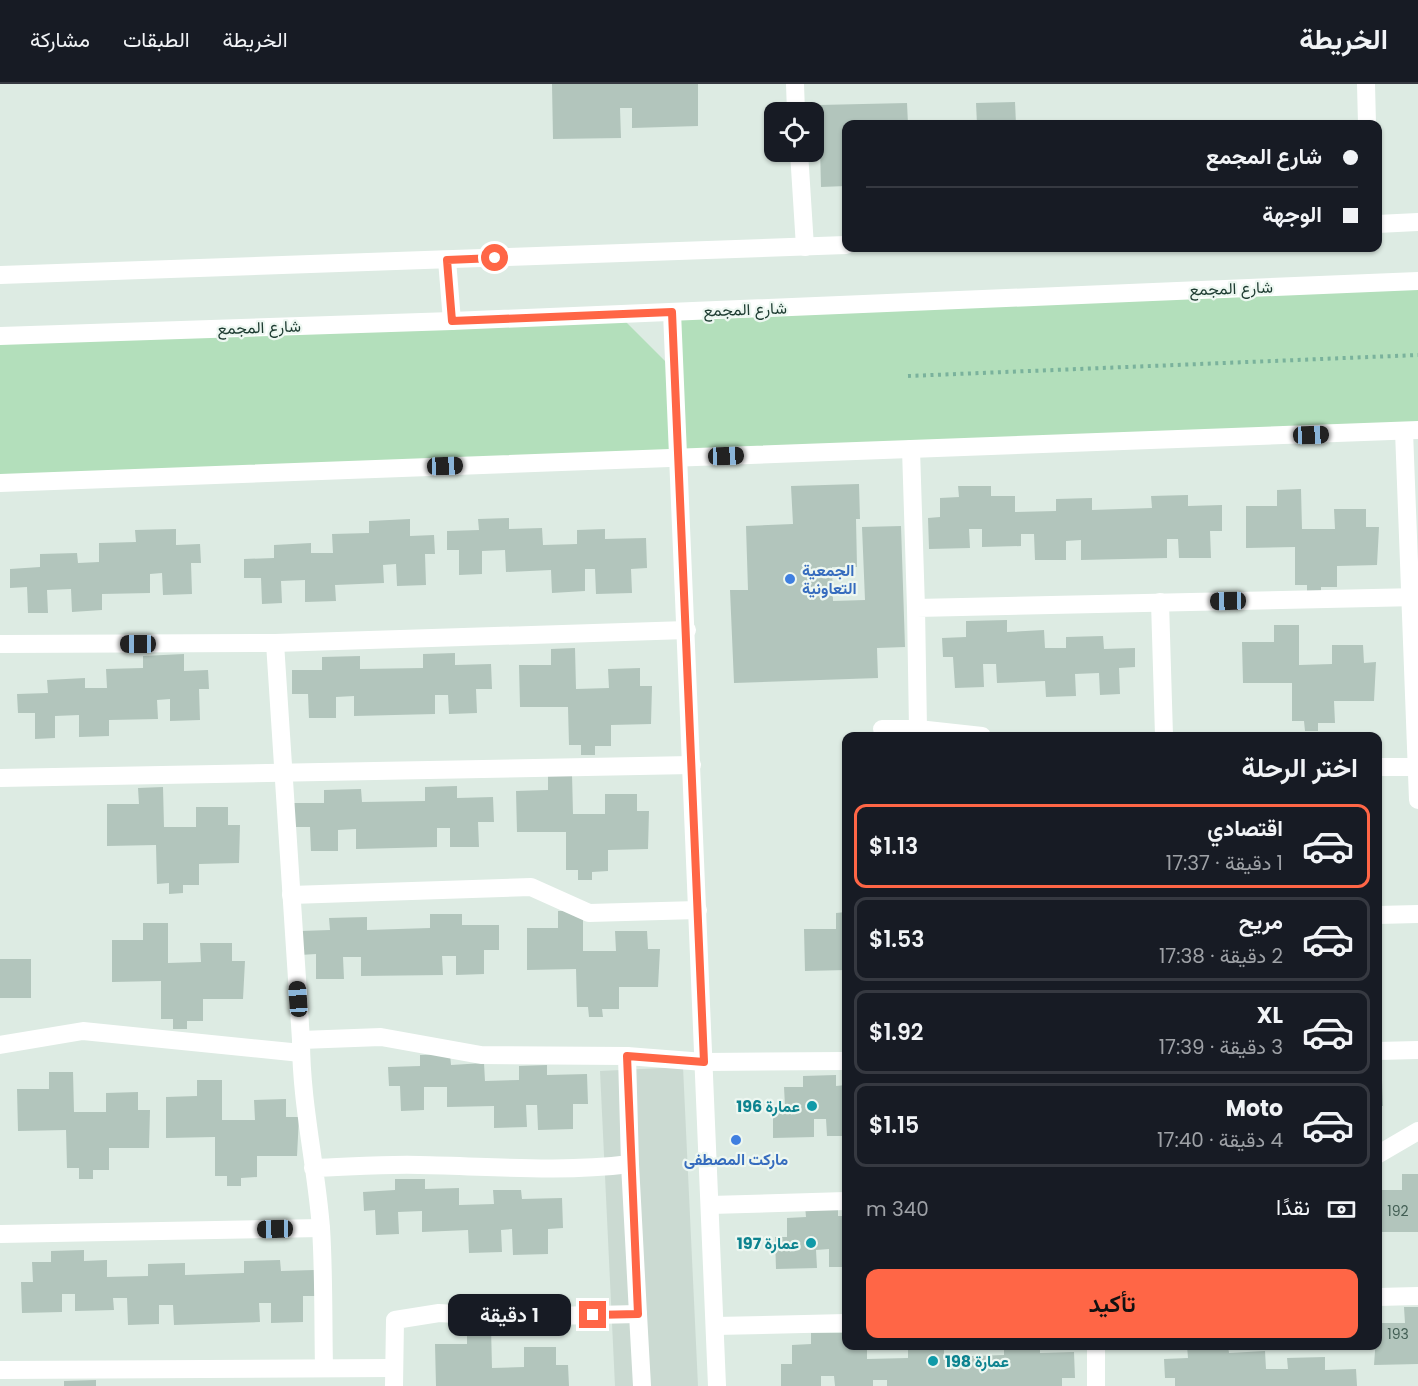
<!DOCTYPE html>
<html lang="ar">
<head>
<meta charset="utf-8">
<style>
	:root { --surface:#171b24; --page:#242831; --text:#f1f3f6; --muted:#9ea1a6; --line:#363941; --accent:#ff6646 }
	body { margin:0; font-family:Poppins,Vazirmatn,sans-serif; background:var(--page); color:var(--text); direction:rtl; height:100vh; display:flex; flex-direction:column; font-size:22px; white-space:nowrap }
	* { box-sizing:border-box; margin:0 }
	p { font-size:20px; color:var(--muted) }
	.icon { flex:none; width:33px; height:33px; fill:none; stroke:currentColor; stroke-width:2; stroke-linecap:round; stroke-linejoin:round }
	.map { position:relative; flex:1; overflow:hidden; direction:ltr }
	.drawer { position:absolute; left:842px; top:648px; width:540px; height:618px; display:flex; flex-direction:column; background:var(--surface); border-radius:12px; box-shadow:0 2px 4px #0004; direction:rtl }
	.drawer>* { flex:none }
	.top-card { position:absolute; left:842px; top:36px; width:540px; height:132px; border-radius:12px; box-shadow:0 2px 4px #0004; direction:rtl; display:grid; align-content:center; height:132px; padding:0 24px; background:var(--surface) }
	.fabs { position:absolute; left:764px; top:18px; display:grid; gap:12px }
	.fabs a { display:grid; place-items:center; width:60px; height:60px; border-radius:12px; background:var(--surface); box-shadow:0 2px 4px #0004; font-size:30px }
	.end { position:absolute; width:27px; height:27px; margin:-14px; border:8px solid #ff6646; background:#fff; box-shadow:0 0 0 3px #fff }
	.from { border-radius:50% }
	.bubble { position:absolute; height:42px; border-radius:12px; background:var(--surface); box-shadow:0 2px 4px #0004; font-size:20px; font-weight:600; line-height:42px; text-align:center; direction:rtl }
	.car { position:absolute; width:18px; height:36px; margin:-18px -9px; border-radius:8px; box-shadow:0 0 4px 2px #0007; background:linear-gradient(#222 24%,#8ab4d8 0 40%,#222 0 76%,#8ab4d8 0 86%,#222 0) }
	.top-card b { display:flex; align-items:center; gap:21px; height:57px; font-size:22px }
	.top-card b+b { border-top:2px solid var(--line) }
	.top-card i { width:15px; height:15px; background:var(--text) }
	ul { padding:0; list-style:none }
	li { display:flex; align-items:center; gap:18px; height:84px; margin:0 12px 9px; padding:0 12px; border:3px solid var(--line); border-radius:12px }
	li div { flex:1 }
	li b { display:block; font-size:22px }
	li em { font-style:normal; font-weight:600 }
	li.active { border-color:var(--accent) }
	li>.icon { width:54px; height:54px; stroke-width:1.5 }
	h2 { padding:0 24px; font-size:27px; line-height:72px }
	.pay { display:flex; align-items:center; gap:15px; height:66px; padding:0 24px; font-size:22px }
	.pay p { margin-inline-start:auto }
	.action { display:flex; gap:12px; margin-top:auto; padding:12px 24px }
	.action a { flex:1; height:69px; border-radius:12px; background:var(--accent); color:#111; font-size:24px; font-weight:600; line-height:69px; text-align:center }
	header { display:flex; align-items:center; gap:36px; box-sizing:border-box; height:84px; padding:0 30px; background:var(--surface); border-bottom:2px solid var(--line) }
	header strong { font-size:28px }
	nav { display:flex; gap:33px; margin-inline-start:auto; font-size:21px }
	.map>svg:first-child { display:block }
	.built { fill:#cbdad2 }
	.green { fill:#b3dfbb }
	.building { fill:#b2c5bc }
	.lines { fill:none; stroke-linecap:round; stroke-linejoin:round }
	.path { stroke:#7ab29c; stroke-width:4; stroke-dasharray:3 4.5; stroke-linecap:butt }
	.minor { stroke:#fff; stroke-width:18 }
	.tertiary { stroke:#fff; stroke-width:18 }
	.route { stroke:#ff6646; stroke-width:8 }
	.shop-dot { fill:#3f7fe0; stroke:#edf7f1; stroke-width:2 }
	.culture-dot { fill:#0f9aa8; stroke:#edf7f1; stroke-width:2 }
	.labels { text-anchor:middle; stroke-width:4.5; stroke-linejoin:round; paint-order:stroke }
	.number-label { font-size:14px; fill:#425e54 }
	.street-label { font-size:16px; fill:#1d3b31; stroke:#edf7f1 }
	.shop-label { font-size:16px; font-weight:bold; fill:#366cbe; stroke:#edf7f1; text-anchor:start }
	.culture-label { font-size:16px; font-weight:bold; fill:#0d838f; stroke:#edf7f1; text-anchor:end }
</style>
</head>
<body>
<header>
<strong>الخريطة</strong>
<nav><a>الخريطة</a><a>الطبقات</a><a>مشاركة</a></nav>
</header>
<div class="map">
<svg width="1418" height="1302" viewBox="0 0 1418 1302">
	<rect width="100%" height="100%" fill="#ddebe3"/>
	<polygon class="built" points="683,983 698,1302 615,1302 600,987"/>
	<polygon class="green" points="1418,204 1418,345 0,397 0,256 618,230 669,281 672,228"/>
	<g class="building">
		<polygon points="552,0 698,0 698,42 632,44 632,24 620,24 621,54 553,55"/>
		<polygon points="1015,18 1016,40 977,40 976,19"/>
		<polygon points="907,19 908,40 846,40 846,102 821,103 819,21"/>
		<polygon points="859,400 860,435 856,435 857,483 832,483 833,517 865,516 862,443 901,442 905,563 877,564 878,594 734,599 730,506 748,506 746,442 793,440 791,402"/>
		<polygon points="958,402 991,402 991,412 1015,412 1015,428 1056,427 1056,415 1092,414 1092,426 1152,424 1151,412 1188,411 1188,422 1222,421 1222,447 1210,447 1211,474 1179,474 1178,455 1167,455 1167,474 1081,476 1081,456 1066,457 1066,476 1035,476 1034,450 1021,450 1021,462 982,463 982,445 969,445 970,464 929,465 928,434 940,433 940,414 959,413"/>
		<polygon points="1301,405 1302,445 1335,445 1334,425 1366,425 1366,443 1379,443 1377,481 1337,482 1337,503 1321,503 1321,511 1307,511 1307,501 1295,501 1295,463 1246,464 1246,422 1277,422 1277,406"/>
		<polygon points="509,434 509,445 542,444 543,461 577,460 577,446 605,445 605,455 646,454 647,484 631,485 632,509 596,510 595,485 585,485 585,507 552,509 551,486 506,488 505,466 482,467 482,490 459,491 459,466 447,466 447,447 479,446 478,435"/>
		<polygon points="410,435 410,452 434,451 435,470 425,470 426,501 397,502 396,480 383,481 384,499 335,501 336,517 305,518 305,496 281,497 282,519 262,520 261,494 244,494 244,475 274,474 274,461 311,459 311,469 333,469 332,450 369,449 369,437"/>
		<polygon points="176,445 176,461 200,460 201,479 191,479 192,510 163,511 162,489 150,490 150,509 102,510 102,526 72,528 71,505 47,506 48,529 28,529 27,503 10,504 10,485 40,483 40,470 77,469 78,479 99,478 99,459 136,458 135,446"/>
		<polygon points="1007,536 1007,548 1044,546 1045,564 1066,564 1066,553 1103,552 1104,565 1135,564 1135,583 1119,584 1120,610 1100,611 1099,589 1075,590 1076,612 1046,613 1045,597 997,599 996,580 983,580 984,603 955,604 953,573 943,573 942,554 966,553 966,537"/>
		<polygon points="1274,541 1299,541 1299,581 1332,580 1332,561 1363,561 1364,579 1376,578 1374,617 1334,617 1335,639 1318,639 1318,647 1305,647 1304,637 1292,637 1292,599 1243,599 1242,558 1274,558"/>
		<polygon points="575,564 576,605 609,604 608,585 640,584 640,602 652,602 651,640 611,641 611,662 595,662 595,671 581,671 581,661 569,661 568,623 520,623 519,581 551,581 551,565"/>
		<polygon points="455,569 455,581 491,580 492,605 476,605 477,629 449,630 448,611 435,611 435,630 354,632 354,612 336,613 336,634 309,634 308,610 292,610 292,586 322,586 322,573 360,572 360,585 423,584 423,570"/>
		<polygon points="184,570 184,587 208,586 209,605 199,605 200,636 170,637 170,615 157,616 158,635 109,636 109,652 79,653 79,631 55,632 55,654 35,655 35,629 18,629 17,610 48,609 47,596 85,594 85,604 107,604 106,585 143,584 143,572"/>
		<polygon points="548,690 572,690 573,730 605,730 605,710 637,710 637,727 649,727 648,765 608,766 608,787 592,788 592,796 578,796 578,786 566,786 566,748 517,748 516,707 548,706"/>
		<polygon points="457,702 457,714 493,713 494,738 478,738 479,763 450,763 450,744 437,744 437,763 356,765 356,745 338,746 338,767 311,767 310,743 294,743 294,719 324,719 324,706 361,705 362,718 425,717 425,703"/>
		<polygon points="163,703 164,743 196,743 196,723 228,723 228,741 240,741 239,779 199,780 199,801 183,801 183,809 169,810 169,799 157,800 156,761 107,762 107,720 139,720 138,704"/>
		<polygon points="558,827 583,827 583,867 616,867 615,847 647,847 648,865 660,865 658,903 619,903 619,925 602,925 603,933 589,933 588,923 577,923 576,885 527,886 527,844 558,844"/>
		<polygon points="846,828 846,886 805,887 804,845 836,845 836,829"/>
		<polygon points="430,830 462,830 462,841 499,841 499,866 484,866 484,890 456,891 456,872 442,872 443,891 361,892 361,873 343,873 344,895 316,895 316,870 300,871 300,847 330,846 329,834 367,833 367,846 430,844"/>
		<polygon points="143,839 168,839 168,879 201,878 200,859 232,859 232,877 245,877 243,915 203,915 203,937 187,937 187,945 173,945 173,935 161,935 161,897 112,898 112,856 143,856"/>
		<rect x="0" y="875" width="31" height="39"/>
		<polygon points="450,970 451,981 484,979 485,997 519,996 519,982 547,981 547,991 587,990 588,1020 573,1020 573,1045 538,1046 537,1021 526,1021 527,1043 494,1044 494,1022 447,1023 447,1003 424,1003 424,1026 401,1027 400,1002 389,1002 388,983 420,982 420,971"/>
		<polygon points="49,988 73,988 74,1028 106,1028 106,1009 138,1008 138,1026 150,1026 149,1064 109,1064 109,1086 93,1086 93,1095 79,1095 79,1084 67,1084 66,1046 18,1047 17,1005 49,1005"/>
		<polygon points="836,991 836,1002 846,1001 846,1052 827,1052 826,1035 814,1035 814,1053 773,1054 773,1023 785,1022 784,1003 803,1003 803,992"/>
		<polygon points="197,996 222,996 222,1036 255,1036 254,1016 286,1015 286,1033 299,1033 297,1072 257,1072 257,1093 241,1094 241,1102 227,1102 227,1092 215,1092 215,1053 166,1054 166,1013 197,1012"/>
		<polygon points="1377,997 1382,997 1383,1022 1377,1022"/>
		<polygon points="1402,1090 1418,1090 1418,1148 1377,1148 1377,1106 1402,1106"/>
		<polygon points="395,1095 425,1095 425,1105 459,1104 459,1121 494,1120 493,1106 521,1106 522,1115 562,1114 563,1144 548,1145 548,1170 513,1171 512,1145 501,1146 502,1168 469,1169 468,1146 422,1148 422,1127 398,1128 399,1150 376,1151 375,1126 364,1127 363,1108 395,1106"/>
		<polygon points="805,1122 838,1122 838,1132 846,1132 846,1183 829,1183 829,1165 816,1166 817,1184 776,1185 775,1153 787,1153 787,1134 806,1133"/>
		<polygon points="84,1166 84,1177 107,1176 107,1193 148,1192 148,1180 185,1179 185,1191 244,1189 244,1177 280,1176 281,1187 314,1186 315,1212 303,1212 303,1238 271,1239 271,1219 259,1219 260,1238 174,1241 173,1221 159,1221 159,1240 128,1241 127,1214 113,1214 114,1226 75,1227 75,1210 62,1210 62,1228 22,1229 21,1198 33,1198 32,1178 51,1178 51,1167"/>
		<polygon points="1404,1223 1418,1223 1418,1280 1374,1281 1377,1239 1405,1239"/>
		<polygon points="491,1243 492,1284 524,1283 524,1263 556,1263 556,1281 568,1281 569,1302 436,1302 435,1260 467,1260 467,1244"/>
		<polygon points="811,1249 843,1249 846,1262 867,1262 867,1275 908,1274 908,1262 944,1262 944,1273 1004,1271 1004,1262 1040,1262 1040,1269 1074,1268 1075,1294 1062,1294 1062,1302 887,1302 887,1296 873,1296 873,1302 835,1302 834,1292 821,1292 821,1302 781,1302 781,1280 792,1280 792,1261 811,1260"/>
		<polygon points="1187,1262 1228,1262 1229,1269 1265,1267 1266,1285 1288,1285 1287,1274 1325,1273 1325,1286 1356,1285 1357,1302 1175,1302 1175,1294 1165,1294 1164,1275 1188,1274"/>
		<polygon points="96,1296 96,1302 64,1302 64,1297"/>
	</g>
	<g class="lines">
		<polyline class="path" points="908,292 1418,271"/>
		<g class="minor">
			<polyline points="795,0 796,28"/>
			<polyline points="1366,0 1367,40"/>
			<polyline points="799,68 805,163"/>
			<polyline points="672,228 717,1302"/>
			<polyline points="1404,347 1418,716"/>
			<polyline points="911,365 916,524"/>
			<polyline points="0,399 1418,346"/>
			<polyline points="1160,518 1164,652"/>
			<polyline points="275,559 301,956"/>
			<polyline points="0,560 275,559 687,546"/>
			<polyline points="882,645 918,645 916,524 1418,513"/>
			<polyline points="918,645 982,652"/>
			<polyline points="1377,683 1417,683"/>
			<polyline points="0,694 692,681"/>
			<polyline points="291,811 531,803 589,829 698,826"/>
			<polyline points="1377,831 1418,830"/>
			<polyline points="0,961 83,947 301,969"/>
			<polyline points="1377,967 1418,966"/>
			<polyline points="627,972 704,978 846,977"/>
			<polyline points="1377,1071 1418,1047"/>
			<path d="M313 1084C348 1083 384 1080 419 1081 491 1082 557 1089 630 1080L627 972 481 971 381 953 301 956C301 1019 316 1081 321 1144 324 1190 323 1237 324 1283"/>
			<polyline points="710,1121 846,1117"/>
			<polyline points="0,1150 321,1144"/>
			<polyline points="1377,1213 1418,1212"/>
			<polyline points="638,1230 642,1302"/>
			<polyline points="715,1242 846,1239"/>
			<polyline points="1096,1262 1096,1302"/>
			<polyline points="0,1286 392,1284"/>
			<polyline points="394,1302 395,1236 439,1229 503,1233 638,1230 630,1080"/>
		</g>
		<g class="tertiary">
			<polyline points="1377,140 1418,138"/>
			<polyline points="447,176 452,237"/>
			<polyline points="0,191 846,161"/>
			<polyline points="0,252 452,237 1418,197"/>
		</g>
	</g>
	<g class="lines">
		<polyline class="route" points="495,174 447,176 452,237 672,228 704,978 627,972 638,1230 593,1231"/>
	</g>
	<g class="shop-dot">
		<circle cx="790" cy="495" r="6"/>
		<circle cx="736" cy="1056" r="6"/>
	</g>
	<g class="culture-dot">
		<circle cx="812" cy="1022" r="6"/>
		<circle cx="811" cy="1159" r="6"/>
		<circle cx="933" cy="1277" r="6"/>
	</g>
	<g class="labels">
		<g class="number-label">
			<text x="1398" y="1132">192</text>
			<text x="1398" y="1255">193</text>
		</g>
		<g class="street-label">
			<text transform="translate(1231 204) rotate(-2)" y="6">شارع المجمع</text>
			<text transform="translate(745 225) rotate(-2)" y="6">شارع المجمع</text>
			<text transform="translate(259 243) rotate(-2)" y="6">شارع المجمع</text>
		</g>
		<g class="shop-label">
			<text x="802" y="492">الجمعية<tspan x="802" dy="18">التعاونية</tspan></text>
			<text x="736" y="1081" text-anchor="middle">ماركت المصطفى</text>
		</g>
		<g class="culture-label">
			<text x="800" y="1028">عمارة 196</text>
			<text x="799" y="1165">عمارة 197</text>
			<text x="945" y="1283" text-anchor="start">عمارة 198</text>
		</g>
	</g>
</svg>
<div class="fabs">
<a><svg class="icon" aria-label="locate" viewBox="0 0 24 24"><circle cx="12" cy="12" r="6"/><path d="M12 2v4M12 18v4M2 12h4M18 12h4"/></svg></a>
</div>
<i class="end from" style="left:495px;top:174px"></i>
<i class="end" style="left:593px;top:1231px"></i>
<div class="bubble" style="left:448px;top:1210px;width:123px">1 دقيقة</div>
<i class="car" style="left:1311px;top:351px;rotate:88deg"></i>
<i class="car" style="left:726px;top:372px;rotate:88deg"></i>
<i class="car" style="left:445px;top:382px;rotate:88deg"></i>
<i class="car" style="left:1228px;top:517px;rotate:269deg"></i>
<i class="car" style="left:138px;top:560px;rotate:270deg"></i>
<i class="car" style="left:298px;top:915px;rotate:356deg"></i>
<i class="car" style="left:275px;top:1145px;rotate:269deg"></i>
<div class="top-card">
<b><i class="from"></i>شارع المجمع</b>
<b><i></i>الوجهة</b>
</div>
<section class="drawer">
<h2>اختر الرحلة</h2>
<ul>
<li class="active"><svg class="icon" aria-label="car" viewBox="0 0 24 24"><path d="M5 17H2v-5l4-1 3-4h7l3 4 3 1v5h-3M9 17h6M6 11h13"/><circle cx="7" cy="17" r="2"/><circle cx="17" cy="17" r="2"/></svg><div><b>اقتصادي</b><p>1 دقيقة · 17:37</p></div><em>$1.13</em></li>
<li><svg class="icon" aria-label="car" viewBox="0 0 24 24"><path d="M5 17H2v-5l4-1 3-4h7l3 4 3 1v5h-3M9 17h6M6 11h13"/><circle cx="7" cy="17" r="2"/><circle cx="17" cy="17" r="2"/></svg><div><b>مريح</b><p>2 دقيقة · 17:38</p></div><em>$1.53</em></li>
<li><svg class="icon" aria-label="car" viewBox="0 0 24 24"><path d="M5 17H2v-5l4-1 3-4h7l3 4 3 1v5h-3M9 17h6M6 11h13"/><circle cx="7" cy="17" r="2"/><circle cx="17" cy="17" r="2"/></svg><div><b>XL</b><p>3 دقيقة · 17:39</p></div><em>$1.92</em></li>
<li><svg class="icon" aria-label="car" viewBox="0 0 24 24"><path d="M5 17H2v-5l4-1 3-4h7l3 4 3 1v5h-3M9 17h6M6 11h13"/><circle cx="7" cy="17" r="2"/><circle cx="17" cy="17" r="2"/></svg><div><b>Moto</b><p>4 دقيقة · 17:40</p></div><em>$1.15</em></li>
</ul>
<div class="pay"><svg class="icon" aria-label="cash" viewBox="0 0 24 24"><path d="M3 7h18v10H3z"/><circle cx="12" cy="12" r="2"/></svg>نقدًا<p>340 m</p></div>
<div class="action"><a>تأكيد</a></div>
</section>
</div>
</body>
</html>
